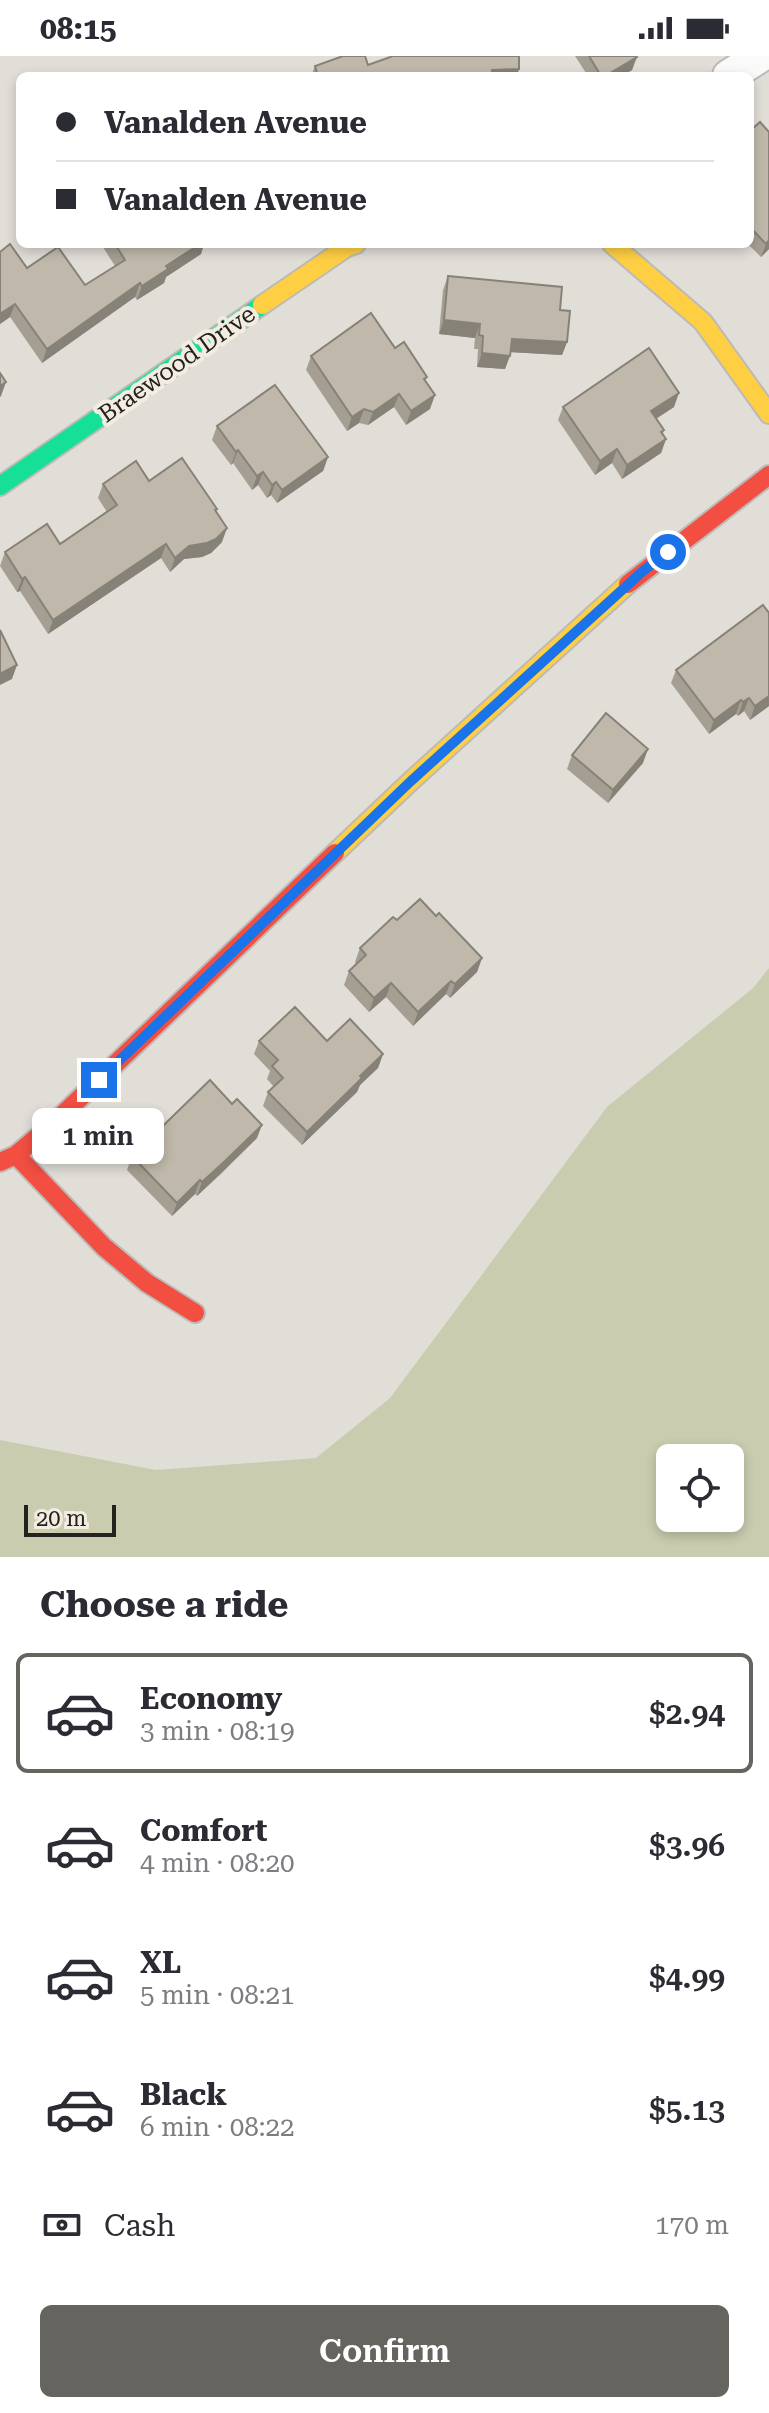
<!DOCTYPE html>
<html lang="en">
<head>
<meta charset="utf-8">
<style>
	:root { --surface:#fff; --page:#f2f2f3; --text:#2b2b33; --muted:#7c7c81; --line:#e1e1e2; --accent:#66645f }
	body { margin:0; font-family:"Roboto Serif",serif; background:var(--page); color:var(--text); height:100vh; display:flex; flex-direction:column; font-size:30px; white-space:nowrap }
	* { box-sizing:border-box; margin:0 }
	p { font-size:26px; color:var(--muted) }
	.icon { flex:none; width:44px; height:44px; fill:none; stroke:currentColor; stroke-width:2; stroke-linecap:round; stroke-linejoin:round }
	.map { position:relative; height:1501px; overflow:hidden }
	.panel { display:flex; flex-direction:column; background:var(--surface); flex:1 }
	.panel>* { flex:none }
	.guide { position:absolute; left:16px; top:16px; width:738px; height:176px; border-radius:12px; box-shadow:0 4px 12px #0003; display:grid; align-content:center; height:176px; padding:0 40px; background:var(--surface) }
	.controls { position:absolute; left:656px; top:1388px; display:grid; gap:16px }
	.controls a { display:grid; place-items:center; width:88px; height:88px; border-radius:12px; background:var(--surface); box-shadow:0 4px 12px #0003; font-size:40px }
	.scale { position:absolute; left:24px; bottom:20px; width:92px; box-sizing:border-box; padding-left:8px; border:4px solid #24221e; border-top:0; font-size:22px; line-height:28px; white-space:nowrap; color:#24221e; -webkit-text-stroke:6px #f2ece1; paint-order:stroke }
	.end { position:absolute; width:36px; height:36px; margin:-18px; border:10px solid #1a73e8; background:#fff; box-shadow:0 0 0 4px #fff }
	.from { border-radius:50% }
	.bubble { position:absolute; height:56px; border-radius:12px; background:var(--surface); box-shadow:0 4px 12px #0003; font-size:26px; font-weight:600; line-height:56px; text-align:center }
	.guide b { display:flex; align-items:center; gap:28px; height:76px; font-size:30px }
	.guide b+b { border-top:2px solid var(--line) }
	.guide i { width:20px; height:20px; background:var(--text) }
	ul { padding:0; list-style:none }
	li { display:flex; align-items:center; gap:24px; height:120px; margin:0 16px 12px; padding:0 24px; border:4px solid transparent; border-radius:12px }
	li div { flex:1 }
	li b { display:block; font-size:30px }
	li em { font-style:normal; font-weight:600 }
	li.selected { border-color:var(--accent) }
	li>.icon { width:72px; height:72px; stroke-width:1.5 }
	h2 { padding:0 40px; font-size:36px; line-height:96px }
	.pay { display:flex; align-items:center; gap:20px; height:88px; padding:0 40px; font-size:30px }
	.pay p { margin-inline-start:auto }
	.cta { display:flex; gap:16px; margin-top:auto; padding:16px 40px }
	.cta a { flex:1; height:92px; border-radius:12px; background:var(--accent); color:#fff; font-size:32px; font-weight:600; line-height:92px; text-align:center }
	.status { display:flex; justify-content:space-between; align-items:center; height:56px; padding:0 40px; background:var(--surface); direction:ltr }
	.status svg { height:22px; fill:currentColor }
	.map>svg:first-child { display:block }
	.green { fill:#c9ccaf; fill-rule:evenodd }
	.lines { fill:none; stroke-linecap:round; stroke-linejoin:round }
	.street-casing { stroke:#bdbab6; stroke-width:36 }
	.fast-casing { stroke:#bdbab6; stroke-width:22 }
	.slow-casing { stroke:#bdbab6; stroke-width:22 }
	.jam-casing { stroke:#bdbab6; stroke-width:22 }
	.street { stroke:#fafaf9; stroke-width:32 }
	.fast { stroke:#16e098; stroke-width:18 }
	.slow { stroke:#ffcf43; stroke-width:18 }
	.jam { stroke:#f24e42; stroke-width:18 }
	.wall { fill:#a59f93 }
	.shaded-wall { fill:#868278 }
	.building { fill:#c0b9ab; stroke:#868278; stroke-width:2 }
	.route { stroke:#1a73e8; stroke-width:10 }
	.labels { text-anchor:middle; stroke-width:8; stroke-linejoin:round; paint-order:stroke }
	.street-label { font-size:24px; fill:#24221e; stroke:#f2ece1 }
</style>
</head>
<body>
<div class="status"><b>08:15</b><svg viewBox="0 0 49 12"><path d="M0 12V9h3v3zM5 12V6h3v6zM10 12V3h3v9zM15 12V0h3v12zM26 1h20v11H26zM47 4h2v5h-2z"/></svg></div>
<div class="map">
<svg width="769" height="1501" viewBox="0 0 769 1501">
	<rect width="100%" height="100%" fill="#e1ded8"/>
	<path class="green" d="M769 912V1501H0V1384L156 1414 316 1402 390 1342 607 1051 753 932ZM670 1402H730V1462H670Z"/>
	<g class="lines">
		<g class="street-casing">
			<polyline id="street" points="729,20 760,0"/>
		</g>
		<g class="fast-casing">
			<polyline id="fast" points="0,430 262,249"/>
		</g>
		<g class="slow-casing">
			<g id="slow">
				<polyline points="612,188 703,266 769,358"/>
				<polyline points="262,249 347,191 356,188"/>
				<polyline points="335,797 411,725 628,528"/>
			</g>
		</g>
		<g class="jam-casing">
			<g id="jam">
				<polyline points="628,528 769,419"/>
				<polyline points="16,1099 104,1191 147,1227 195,1257"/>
				<polyline points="0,1106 16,1099 54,1067 335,797"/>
			</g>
		</g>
		<use href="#street" class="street"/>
		<use href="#fast" class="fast"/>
		<use href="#slow" class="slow"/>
		<use href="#jam" class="jam"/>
	</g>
	<g class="wall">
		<polygon points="434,0 519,0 517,20 311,20 315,10 368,9"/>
		<polygon points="575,0 636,0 632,14 622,20 588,20"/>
		<polygon points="750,75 769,193 761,201 748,188 750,188"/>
		<polygon points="101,188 204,188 201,198 166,221 164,227 137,244 135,241 42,307 10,261 0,268 0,196 27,212 85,229 115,210"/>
		<polygon points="448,220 560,254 567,286 562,299 510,296 505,313 477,311 478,293 474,293 475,282 439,278 443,234"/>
		<polygon points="395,292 427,321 425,326 430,353 406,369 394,351 368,369 359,367 347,375 306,314 311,300"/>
		<polygon points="563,351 674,351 656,363 666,383 661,397 622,423 612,407 595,419 558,364"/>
		<polygon points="217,370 328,401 323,415 277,447 271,439 267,442 258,429 252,434 233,407 231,409 212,384"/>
		<polygon points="149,425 216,456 222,486 211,497 202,501 184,503 170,516 161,502 48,578 20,535 17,536 0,510 5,496 60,488 107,456 98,442 103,428"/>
		<polygon points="676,614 769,650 750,664 744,655 738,660 736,658 709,678 671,627"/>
		<polygon points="572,699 643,707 608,747 567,713"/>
		<polygon points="436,860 482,902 477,916 450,942 446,938 413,970 386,941 369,956 344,929 349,915 356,908 355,906 360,892 397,864"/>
		<polygon points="259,985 327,985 383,998 378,1012 360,1029 357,1036 302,1089 263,1050 268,1036 274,1031 267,1023 270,1015 254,998"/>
		<polygon points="257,1082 220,1119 197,1140 195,1138 172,1160 127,1114 132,1100"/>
	</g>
	<g class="shaded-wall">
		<polygon points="637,1 632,14 622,20 605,20"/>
		<polygon points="519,13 517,20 490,20 492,14"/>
		<polygon points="769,184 769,193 761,201 766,188"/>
		<polygon points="200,188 204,188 201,198 166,221 164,227 137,244 142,230 166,210"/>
		<polygon points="140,227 135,241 42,307 47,293"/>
		<polygon points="15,248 10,261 0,268 0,258"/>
		<polygon points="444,264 480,268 475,282 439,278"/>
		<polygon points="512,283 567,286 562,299 507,296"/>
		<polygon points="482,297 510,300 505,313 477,311"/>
		<polygon points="6,326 1,340 0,341 0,330"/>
		<polygon points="679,337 674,351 646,369 651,355"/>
		<polygon points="399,338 394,351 368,369 373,356"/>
		<polygon points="435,339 430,353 406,369 411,355"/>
		<polygon points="364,353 359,367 347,375 352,361"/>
		<polygon points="664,374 659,388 666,383 661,397 622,423 627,409"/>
		<polygon points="617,393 612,407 595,419 600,405"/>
		<polygon points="238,394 233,407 231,409 236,396"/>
		<polygon points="328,401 323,415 277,447 282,434"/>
		<polygon points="263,416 258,429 252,434 257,420"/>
		<polygon points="276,426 271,439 267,442 272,429"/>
		<polygon points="227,472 222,486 211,497 202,501 184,503 170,516 175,502 189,490"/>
		<polygon points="166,488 161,502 48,578 53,564"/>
		<polygon points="25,521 20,535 17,536 22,523"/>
		<polygon points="17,609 12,623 0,629 0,618"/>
		<polygon points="769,640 769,650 750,664 755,650"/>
		<polygon points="749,642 744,655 738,660 743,646"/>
		<polygon points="741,644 736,658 709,678 714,664"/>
		<polygon points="648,693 643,707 608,747 613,734"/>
		<polygon points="482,902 477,916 450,942 455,928"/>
		<polygon points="451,925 446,938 413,970 418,956"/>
		<polygon points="391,927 386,941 369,956 374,942"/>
		<polygon points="383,998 378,1012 360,1029 357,1036 302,1089 307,1076 360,1020"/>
		<polygon points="262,1069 257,1082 197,1140 202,1126"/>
		<polygon points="200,1124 195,1138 172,1160 177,1147"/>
	</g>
	<g class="building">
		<polygon points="343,0 365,0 368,9 393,0 519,0 519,13 492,14 492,20 318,20 315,10"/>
		<polygon points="589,0 636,0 637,1 605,20 601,20"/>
		<polygon points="760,66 769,76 769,184 766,188 750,171 750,75"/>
		<polygon points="10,188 27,212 58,191 85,229 125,204 115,188 200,188 166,210 168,213 142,230 140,227 47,293 15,248 0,258 0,196"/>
		<polygon points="448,220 562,231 560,254 570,255 567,286 512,283 510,300 482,297 483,280 479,279 480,268 444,264"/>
		<polygon points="371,257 395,292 404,286 427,321 424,323 435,339 411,355 399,338 373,356 364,353 352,361 311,300"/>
		<polygon points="649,292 679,337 651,355 664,374 661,376 666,383 627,409 617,393 600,405 563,351"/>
		<polygon points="0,317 6,326 0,330"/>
		<polygon points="275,329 328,401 282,434 276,426 272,429 263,416 257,420 238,394 236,396 217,370"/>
		<polygon points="182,402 217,453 215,454 227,472 216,483 207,487 189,490 175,502 166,488 53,564 25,521 22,523 5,496 47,468 60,488 117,449 103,428 136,405 149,425"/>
		<polygon points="763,549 769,557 769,640 755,650 749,642 743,646 741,644 714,664 676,614"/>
		<polygon points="0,574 17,609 0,618"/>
		<polygon points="606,657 648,693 613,734 572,699"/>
		<polygon points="420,843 436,860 439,857 482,902 455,928 451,925 418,956 391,927 374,942 349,915 366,899 360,892 393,861 397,864"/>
		<polygon points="295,951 327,985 350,963 383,998 360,1020 362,1022 307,1076 268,1036 283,1022 272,1010 278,1004 259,985"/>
		<polygon points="210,1024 232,1048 237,1043 262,1069 225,1105 202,1126 200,1124 177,1147 132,1100"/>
	</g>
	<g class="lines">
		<polyline class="route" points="99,1024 411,725 643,515 668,496"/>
	</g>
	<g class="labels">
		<g class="street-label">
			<text transform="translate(177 308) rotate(-35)" y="8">Braewood Drive</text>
		</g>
	</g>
</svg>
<div class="controls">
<a><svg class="icon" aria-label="locate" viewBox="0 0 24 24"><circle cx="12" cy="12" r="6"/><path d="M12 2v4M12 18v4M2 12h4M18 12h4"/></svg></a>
</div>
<div class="scale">20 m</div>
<i class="end from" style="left:668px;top:496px"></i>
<i class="end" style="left:99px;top:1024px"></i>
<div class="bubble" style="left:32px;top:1052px;width:132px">1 min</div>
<div class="guide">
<b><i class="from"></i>Vanalden Avenue</b>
<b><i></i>Vanalden Avenue</b>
</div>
</div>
<section class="panel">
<h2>Choose a ride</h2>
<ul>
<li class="selected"><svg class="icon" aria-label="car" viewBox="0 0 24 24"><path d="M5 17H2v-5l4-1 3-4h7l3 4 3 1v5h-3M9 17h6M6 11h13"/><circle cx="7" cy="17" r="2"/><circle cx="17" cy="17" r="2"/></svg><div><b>Economy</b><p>3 min · 08:19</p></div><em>$2.94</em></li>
<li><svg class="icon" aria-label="car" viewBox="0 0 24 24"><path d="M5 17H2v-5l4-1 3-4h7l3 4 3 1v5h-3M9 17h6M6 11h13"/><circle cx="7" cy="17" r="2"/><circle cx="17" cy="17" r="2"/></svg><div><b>Comfort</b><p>4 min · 08:20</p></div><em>$3.96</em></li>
<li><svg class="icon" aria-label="car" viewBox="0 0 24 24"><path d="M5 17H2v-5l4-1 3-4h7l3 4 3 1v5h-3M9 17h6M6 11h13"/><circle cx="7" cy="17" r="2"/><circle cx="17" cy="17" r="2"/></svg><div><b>XL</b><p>5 min · 08:21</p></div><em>$4.99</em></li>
<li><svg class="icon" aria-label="car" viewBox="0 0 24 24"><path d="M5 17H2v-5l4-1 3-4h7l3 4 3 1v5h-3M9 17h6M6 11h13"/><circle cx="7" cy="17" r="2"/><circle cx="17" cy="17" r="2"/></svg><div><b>Black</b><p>6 min · 08:22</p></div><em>$5.13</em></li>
</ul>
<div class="pay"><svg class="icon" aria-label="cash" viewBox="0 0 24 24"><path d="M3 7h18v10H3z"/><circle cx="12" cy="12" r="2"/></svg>Cash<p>170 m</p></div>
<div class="cta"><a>Confirm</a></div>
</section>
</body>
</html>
